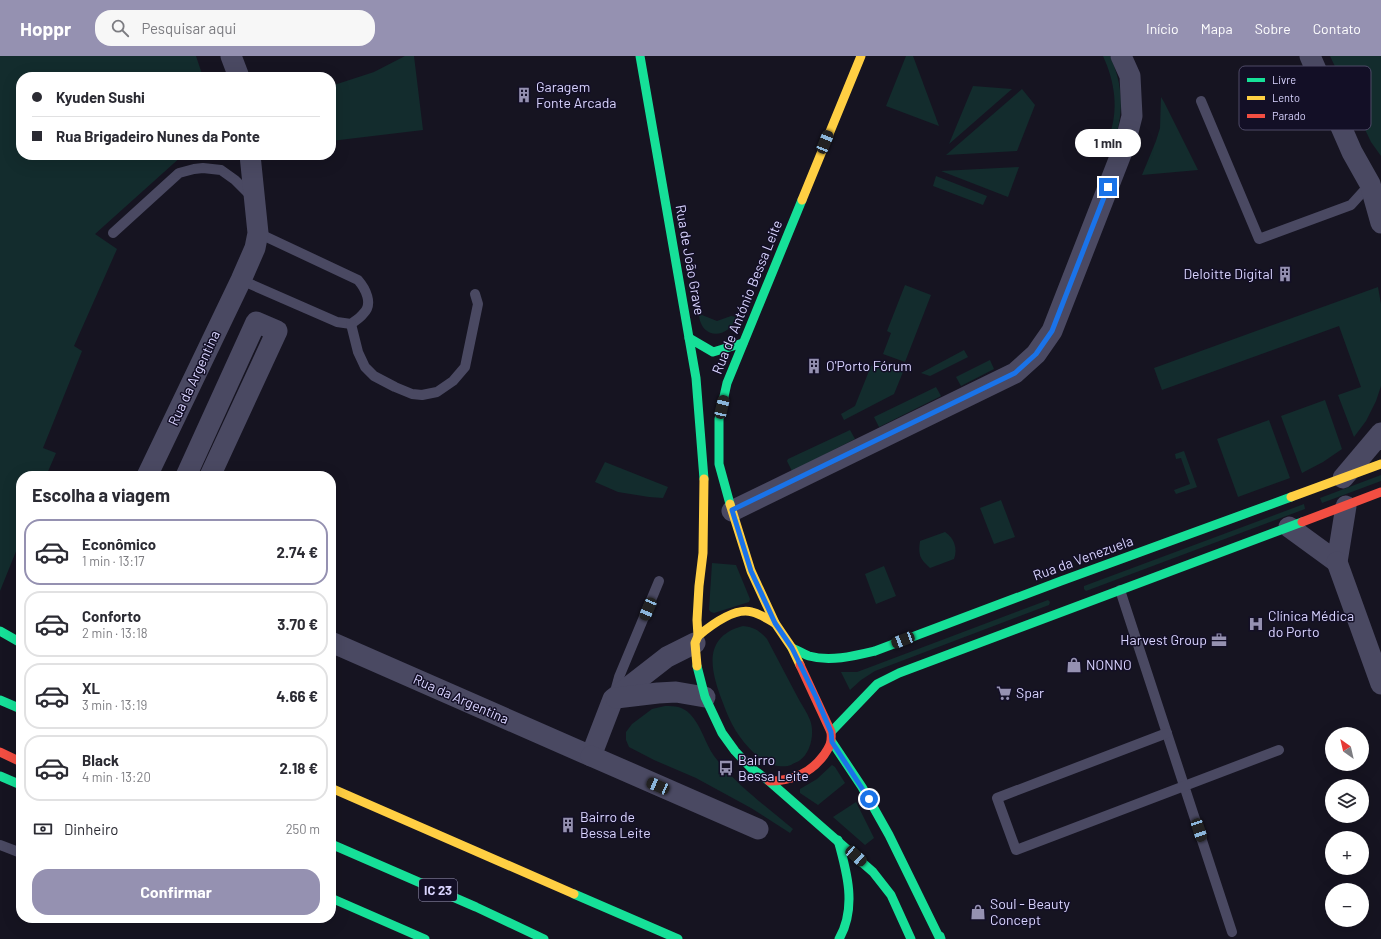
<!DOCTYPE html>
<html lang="pt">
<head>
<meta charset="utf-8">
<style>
	:root { --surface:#fff; --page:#f7f7f7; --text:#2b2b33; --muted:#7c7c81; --line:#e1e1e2; --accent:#9591b1 }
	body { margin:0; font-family:Barlow,sans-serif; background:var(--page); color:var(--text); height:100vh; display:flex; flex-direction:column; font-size:15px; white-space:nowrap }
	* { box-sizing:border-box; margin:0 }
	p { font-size:13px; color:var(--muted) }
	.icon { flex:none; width:22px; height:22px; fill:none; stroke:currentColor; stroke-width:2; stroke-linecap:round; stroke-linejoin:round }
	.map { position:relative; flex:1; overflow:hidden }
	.panel { position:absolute; left:16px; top:415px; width:320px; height:452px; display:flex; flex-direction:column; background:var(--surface); border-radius:16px; box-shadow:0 4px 16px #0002 }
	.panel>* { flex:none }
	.guide { position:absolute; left:16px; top:16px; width:320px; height:88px; border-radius:16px; box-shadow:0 4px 16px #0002; display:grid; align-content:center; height:88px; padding:0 16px; background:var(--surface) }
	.needle { width:26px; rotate:326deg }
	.buttons { position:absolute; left:1325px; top:671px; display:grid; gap:8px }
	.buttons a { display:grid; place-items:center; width:44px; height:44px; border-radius:50%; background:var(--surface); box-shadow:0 4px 16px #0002; font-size:20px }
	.end { position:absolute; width:18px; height:18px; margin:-9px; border:5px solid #1a73e8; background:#fff; box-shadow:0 0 0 2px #fff }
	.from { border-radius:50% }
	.bubble { position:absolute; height:28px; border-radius:14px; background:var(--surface); box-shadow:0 4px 16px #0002; font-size:13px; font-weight:700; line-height:28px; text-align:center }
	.car { position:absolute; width:12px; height:24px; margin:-12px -6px; border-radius:5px; box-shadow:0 0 3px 1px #0007; background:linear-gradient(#222 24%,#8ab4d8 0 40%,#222 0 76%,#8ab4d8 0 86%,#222 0) }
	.guide b { display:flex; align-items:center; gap:14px; height:38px; font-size:15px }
	.guide b+b { border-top:1px solid var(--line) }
	.guide i { width:10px; height:10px; background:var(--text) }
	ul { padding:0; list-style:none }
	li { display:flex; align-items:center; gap:12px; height:66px; margin:0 8px 6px; padding:0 8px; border:2px solid var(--line); border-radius:16px }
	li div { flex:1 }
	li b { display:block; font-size:15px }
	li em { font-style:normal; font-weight:700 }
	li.current { border-color:var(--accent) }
	li>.icon { width:36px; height:36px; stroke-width:1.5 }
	h2 { padding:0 16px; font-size:18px; line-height:48px }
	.pay { display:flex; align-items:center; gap:10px; height:44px; padding:0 16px; font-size:15px }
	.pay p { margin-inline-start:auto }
	.button { display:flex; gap:8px; margin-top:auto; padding:8px 16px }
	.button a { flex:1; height:46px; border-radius:16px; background:var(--accent); color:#fff; font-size:16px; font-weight:700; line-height:46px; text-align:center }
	header { display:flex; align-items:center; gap:24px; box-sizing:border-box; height:56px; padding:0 20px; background:var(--accent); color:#fff }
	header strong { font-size:19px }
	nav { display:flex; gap:22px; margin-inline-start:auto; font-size:14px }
	.search { width:280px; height:36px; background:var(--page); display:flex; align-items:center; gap:10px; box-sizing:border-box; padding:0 14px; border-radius:16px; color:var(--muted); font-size:15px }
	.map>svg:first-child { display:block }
	.green { fill:#132c2d }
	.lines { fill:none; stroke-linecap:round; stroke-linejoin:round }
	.lane { stroke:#4a4962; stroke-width:10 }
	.street { stroke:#4a4962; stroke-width:21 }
	.fast { stroke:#16e098; stroke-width:9 }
	.slow { stroke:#ffcf43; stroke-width:9 }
	.jam { stroke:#f24e42; stroke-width:9 }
	.route { stroke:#1a73e8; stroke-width:5 }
	.labels { text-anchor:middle; stroke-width:3; stroke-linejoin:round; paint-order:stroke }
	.shield { fill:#130f26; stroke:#9e99be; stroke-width:1 }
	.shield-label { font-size:13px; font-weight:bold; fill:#d9d4ff }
	.poi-label { font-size:14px; fill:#d9d4ff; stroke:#130f26; text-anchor:start }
	.street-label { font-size:14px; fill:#d9d4ff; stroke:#130f26 }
	.key { fill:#130f26; stroke:#4e4a67; stroke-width:1 }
	.key-label { font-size:11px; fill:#d9d4ff }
</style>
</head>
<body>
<header>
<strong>Hoppr</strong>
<div class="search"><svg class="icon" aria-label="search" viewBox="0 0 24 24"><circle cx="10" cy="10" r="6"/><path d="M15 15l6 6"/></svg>Pesquisar aqui</div>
<nav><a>Início</a><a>Mapa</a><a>Sobre</a><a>Contato</a></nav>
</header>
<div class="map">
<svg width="1381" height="883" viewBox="0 0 1381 883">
	<rect width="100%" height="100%" fill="#161421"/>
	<g class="green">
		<polygon points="0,0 196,0 203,21 21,21 21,99 183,99 95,178 117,193 74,290 82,295 43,392 56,397 46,420 21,420 21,483 0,535"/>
		<polygon points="405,0 414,0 423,74 331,85 331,30 374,16"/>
		<polygon points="906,0 913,0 939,70 886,50"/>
		<path d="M1103 0H1110C1123 29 1124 54 1115 84L1109 81C1119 54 1115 26 1103 0Z"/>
		<polygon points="1330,0 1381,0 1381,100 1371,86"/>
		<polygon points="973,30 1012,33 949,88"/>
		<polygon points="1022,33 1035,49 1017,95 946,99"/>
		<polygon points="1161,41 1164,46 1198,114 1142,119 1156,85 1160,72"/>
		<polygon points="1019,111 1008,141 941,115"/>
		<polygon points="936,120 987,140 983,149 933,130"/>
		<polygon points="905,229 931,239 905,306 883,298 891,277 887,275"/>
		<polygon points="1378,231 1381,248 1381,330 1376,345 1366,365 1354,381 1338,339 1361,331 1339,270 1162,334 1154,312"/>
		<path d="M702 259 717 265 731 260 736 261C729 283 702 284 699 260Z"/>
		<polygon points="964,294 968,301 930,320 921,317"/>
		<polygon points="990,304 994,313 961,330 956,321"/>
		<polygon points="876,305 903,316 894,338 844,364 841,358 855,350 871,310 874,309"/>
		<polygon points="936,331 941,340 879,371 874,361"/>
		<polygon points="1325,344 1342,393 1323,406 1302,417 1281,360"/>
		<polygon points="1269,364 1290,422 1238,441 1217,383"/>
		<polygon points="850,374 855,383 792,415 787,405 788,403"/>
		<polygon points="1184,395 1197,431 1176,438 1174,434 1190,428 1181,402 1176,403 1175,398"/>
		<polygon points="605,406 668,431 663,442 649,441 618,436 595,426"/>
		<polygon points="1381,419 1381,425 1322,447 1320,442"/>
		<polygon points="1001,444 1015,481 994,488 980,452"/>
		<polygon points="1304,448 1305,453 1086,535 1084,533 1084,530"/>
		<path d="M945 476C954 482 958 492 954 503L930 512C920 503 918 499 920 485Z"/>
		<polygon points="712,507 736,509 750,543 749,546 714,557 711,556 709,554"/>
		<polygon points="884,510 896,540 876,548 865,518"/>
		<polygon points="1048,544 1050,546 1049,549 875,615 861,624 850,634 841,616 857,616 873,610"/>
		<path d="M743 570C754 571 760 575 767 583 777 602 787 621 797 640 801 648 807 656 810 664 815 677 811 697 799 705 796 706 793 708 791 709 784 712 770 709 764 706 761 704 758 700 755 698 739 683 730 667 723 647 711 616 701 581 743 570Z"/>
		<path d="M665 650C675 650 682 650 690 658 701 669 705 687 714 700 736 729 766 750 793 773L790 777 751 752 696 722 654 704 629 691 626 684V676L632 668 652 653Z"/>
		<polygon points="832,709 835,711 845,727 818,749 800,737 800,733 817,723"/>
		<polygon points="856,746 874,782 865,789 833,761"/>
	</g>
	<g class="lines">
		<g class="lane">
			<polyline points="1201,45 1259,183 1351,149 1370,128"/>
			<polyline points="113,177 179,117 194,113 203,112 221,114 235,124 251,140"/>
			<path d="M241 224 337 266 351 268C355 265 360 262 363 258 374 248 365 232 358 224L258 177"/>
			<polyline points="351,268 358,296 365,311 374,320 395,331 412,338 422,339 437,336 453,325 465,311 478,248 475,238"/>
			<polyline points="1120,534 1232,876"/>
			<polyline points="614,639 619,621 659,525"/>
			<polyline points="1167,677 997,742 1016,794 1279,694"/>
			<polyline points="0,789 21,797"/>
		</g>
		<g class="street">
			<polyline points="231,0 239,21"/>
			<polyline points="1310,0 1352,96 1370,128 1381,167"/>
			<polyline points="147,420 241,224 255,192 258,177 250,99"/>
			<polyline points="186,420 256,266 277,275 210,420"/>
			<polyline points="1343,422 1381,377"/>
			<polyline points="732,455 1015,317 1036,298 1052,275 1125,88 1132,60 1130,20 1121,0"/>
			<polyline points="1289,471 1337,506 1346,450"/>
			<polyline points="1337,506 1381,628"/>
			<polyline points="331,586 591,700 613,643 667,601 695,587"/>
			<polyline points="616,642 658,637 676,636 705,641"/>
			<polyline points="591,700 758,773"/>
		</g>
		<g class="fast">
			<polyline points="640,0 696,322 704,423"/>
			<polyline points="689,282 713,296 743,287"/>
			<polyline points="730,448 719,408 719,363 727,327 802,144"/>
			<polyline points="0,575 21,587"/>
			<path d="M792 592C798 594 803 598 809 600 830 606 854 600 875 595L1061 525 1291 441"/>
			<polyline points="697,610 705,641 722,677 735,695 751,712 769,725 873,816 891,839 911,883"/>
			<polyline points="0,644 21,653"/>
			<polyline points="831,676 877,628 899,617 1302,466"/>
			<polyline points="832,686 862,731 889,779 940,883"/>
			<polyline points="0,720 21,729"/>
			<path d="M838 784C847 816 857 852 839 883"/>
			<polyline points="331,788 476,851 544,883"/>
			<polyline points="574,838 678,883"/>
			<polyline points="331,842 425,883"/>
			<polyline points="940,880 941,883"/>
		</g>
		<g class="slow">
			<polyline points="802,144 861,0"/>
			<polyline points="1291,441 1381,408"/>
			<polyline points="730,448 751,515 775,567 792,592 800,609"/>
			<path d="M698 580C710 570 735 551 752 556 760 558 768 563 775 567"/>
			<polyline points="697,610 695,587 698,580 697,564 699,530 703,497 704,423"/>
			<polyline points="331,732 574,838"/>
		</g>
		<g class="jam">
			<polyline points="1302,466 1381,436"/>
			<polyline points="0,696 21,706"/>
			<path d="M769 725C792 725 810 718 824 699 830 690 832 687 831 676L800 609"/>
		</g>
	</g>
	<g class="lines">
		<polyline class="route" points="869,743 832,686 831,676 816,641 792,592 775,567 751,515 732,454 1015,317 1036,298 1052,275 1108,131"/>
	</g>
	<defs>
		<g id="building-bare" transform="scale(1.2)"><path d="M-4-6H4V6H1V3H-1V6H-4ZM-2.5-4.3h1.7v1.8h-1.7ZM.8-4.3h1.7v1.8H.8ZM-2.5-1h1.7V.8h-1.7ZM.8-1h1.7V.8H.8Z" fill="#9591b1" stroke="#130f26" stroke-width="2.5" paint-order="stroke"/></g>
		<g id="hospital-bare" transform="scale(1.2)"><path d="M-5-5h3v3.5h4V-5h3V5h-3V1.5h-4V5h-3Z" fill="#9591b1" stroke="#130f26" stroke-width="2.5" paint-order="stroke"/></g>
		<g id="office-bare" transform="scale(1.2)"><path d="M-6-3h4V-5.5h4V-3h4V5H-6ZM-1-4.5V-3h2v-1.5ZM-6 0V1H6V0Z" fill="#9591b1" stroke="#130f26" stroke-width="2.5" paint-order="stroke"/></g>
		<g id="shop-bare" transform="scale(1.2)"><path d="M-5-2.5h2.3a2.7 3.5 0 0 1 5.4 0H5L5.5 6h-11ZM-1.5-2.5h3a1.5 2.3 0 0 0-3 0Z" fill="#9591b1" stroke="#130f26" stroke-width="2.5" paint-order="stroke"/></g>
		<g id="supermarket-bare" transform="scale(1.2)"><path d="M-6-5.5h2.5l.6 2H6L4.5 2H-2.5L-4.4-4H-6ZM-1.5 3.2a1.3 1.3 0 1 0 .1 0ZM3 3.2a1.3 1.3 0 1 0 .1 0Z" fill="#9591b1" stroke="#130f26" stroke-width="2.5" paint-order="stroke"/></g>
		<g id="bus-bare" transform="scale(1.2)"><path d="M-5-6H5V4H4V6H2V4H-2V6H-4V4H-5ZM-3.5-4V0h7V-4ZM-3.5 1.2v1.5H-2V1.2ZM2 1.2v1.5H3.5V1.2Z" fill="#9591b1" stroke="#130f26" stroke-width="2.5" paint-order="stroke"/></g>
	</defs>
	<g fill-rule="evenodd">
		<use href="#building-bare" x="524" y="39"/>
		<use href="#building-bare" x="1285" y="218"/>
		<use href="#building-bare" x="814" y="310"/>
		<use href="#hospital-bare" x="1256" y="568"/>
		<use href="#office-bare" x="1219" y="584"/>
		<use href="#shop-bare" x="1074" y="609"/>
		<use href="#supermarket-bare" x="1004" y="637"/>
		<use href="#bus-bare" x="726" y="712"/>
		<use href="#building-bare" x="568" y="769"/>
		<use href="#shop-bare" x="978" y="856"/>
	</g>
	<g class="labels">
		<rect class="shield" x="419" y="823" width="38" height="22" rx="3"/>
		<g class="shield-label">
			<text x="438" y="839">IC 23</text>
		</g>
		<g class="poi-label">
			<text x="536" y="36">Garagem<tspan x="536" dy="16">Fonte Arcada</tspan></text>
			<text x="1273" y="223" text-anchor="end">Deloitte Digital</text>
			<text x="826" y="315">O'Porto Fórum</text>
			<text x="1268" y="565">Clínica Médica<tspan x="1268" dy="16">do Porto</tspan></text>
			<text x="1207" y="589" text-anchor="end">Harvest Group</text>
			<text x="1086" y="614">NONNO</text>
			<text x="1016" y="642">Spar</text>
			<text x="738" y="709">Bairro<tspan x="738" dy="16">Bessa Leite</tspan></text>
			<text x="580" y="766">Bairro de<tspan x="580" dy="16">Bessa Leite</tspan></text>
			<text x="990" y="853">Soul - Beauty<tspan x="990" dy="16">Concept</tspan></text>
		</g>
		<g class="street-label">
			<text transform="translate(690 204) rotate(80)" y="5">Rua de João Grave</text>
			<text transform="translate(747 241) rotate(-68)" y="5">Rua de António Bessa Leite</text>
			<text transform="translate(194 322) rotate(-65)" y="5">Rua da Argentina</text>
			<text transform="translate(1083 502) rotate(-20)" y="5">Rua da Venezuela</text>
			<text transform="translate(461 643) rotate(24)" y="5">Rua da Argentina</text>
		</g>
	</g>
	<rect x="1239" y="10" width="132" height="64" rx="6" class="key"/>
	<rect x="1247" y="22" width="18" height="4" fill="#16e098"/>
	<rect x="1247" y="40" width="18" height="4" fill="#ffcf43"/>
	<rect x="1247" y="58" width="18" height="4" fill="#f24e42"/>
	<g class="key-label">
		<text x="1272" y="28">Livre</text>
		<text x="1272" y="46">Lento</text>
		<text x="1272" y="64">Parado</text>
	</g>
</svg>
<div class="buttons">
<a><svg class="needle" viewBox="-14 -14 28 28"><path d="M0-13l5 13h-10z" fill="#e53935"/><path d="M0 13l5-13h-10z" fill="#7c7c81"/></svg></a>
<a><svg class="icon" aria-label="layers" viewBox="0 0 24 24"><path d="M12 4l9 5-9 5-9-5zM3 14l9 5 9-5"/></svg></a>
<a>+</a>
<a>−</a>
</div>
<i class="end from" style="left:869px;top:743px"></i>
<i class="end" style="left:1108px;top:131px"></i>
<div class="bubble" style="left:1075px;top:73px;width:66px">1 min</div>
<i class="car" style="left:825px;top:86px;rotate:22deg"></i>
<i class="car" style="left:722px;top:351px;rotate:13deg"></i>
<i class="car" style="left:648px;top:553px;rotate:203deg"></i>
<i class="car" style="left:903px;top:584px;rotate:249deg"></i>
<i class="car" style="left:658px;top:730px;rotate:293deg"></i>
<i class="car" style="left:1199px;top:774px;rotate:162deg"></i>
<i class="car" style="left:856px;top:800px;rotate:132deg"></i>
<div class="guide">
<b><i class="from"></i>Kyuden Sushi</b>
<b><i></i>Rua Brigadeiro Nunes da Ponte</b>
</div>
<section class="panel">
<h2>Escolha a viagem</h2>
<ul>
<li class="current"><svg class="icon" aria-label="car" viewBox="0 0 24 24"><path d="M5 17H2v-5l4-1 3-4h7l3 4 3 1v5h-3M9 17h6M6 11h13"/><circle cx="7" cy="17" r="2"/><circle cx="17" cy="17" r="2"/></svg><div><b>Econômico</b><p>1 min · 13:17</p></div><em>2.74 €</em></li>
<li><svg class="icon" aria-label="car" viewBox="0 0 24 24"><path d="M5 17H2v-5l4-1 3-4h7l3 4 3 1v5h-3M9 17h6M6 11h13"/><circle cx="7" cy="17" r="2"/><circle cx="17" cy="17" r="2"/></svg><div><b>Conforto</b><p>2 min · 13:18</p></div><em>3.70 €</em></li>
<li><svg class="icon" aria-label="car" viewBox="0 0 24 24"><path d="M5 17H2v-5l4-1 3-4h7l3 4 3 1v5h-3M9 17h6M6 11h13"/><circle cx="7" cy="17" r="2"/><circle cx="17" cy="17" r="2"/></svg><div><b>XL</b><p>3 min · 13:19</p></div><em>4.66 €</em></li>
<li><svg class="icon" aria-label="car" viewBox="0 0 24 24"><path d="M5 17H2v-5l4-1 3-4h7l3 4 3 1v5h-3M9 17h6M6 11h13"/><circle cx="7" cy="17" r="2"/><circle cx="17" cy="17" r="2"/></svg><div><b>Black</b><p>4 min · 13:20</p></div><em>2.18 €</em></li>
</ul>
<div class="pay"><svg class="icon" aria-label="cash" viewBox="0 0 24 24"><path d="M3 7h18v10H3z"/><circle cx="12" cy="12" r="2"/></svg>Dinheiro<p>250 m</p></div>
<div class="button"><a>Confirmar</a></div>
</section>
</div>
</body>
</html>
